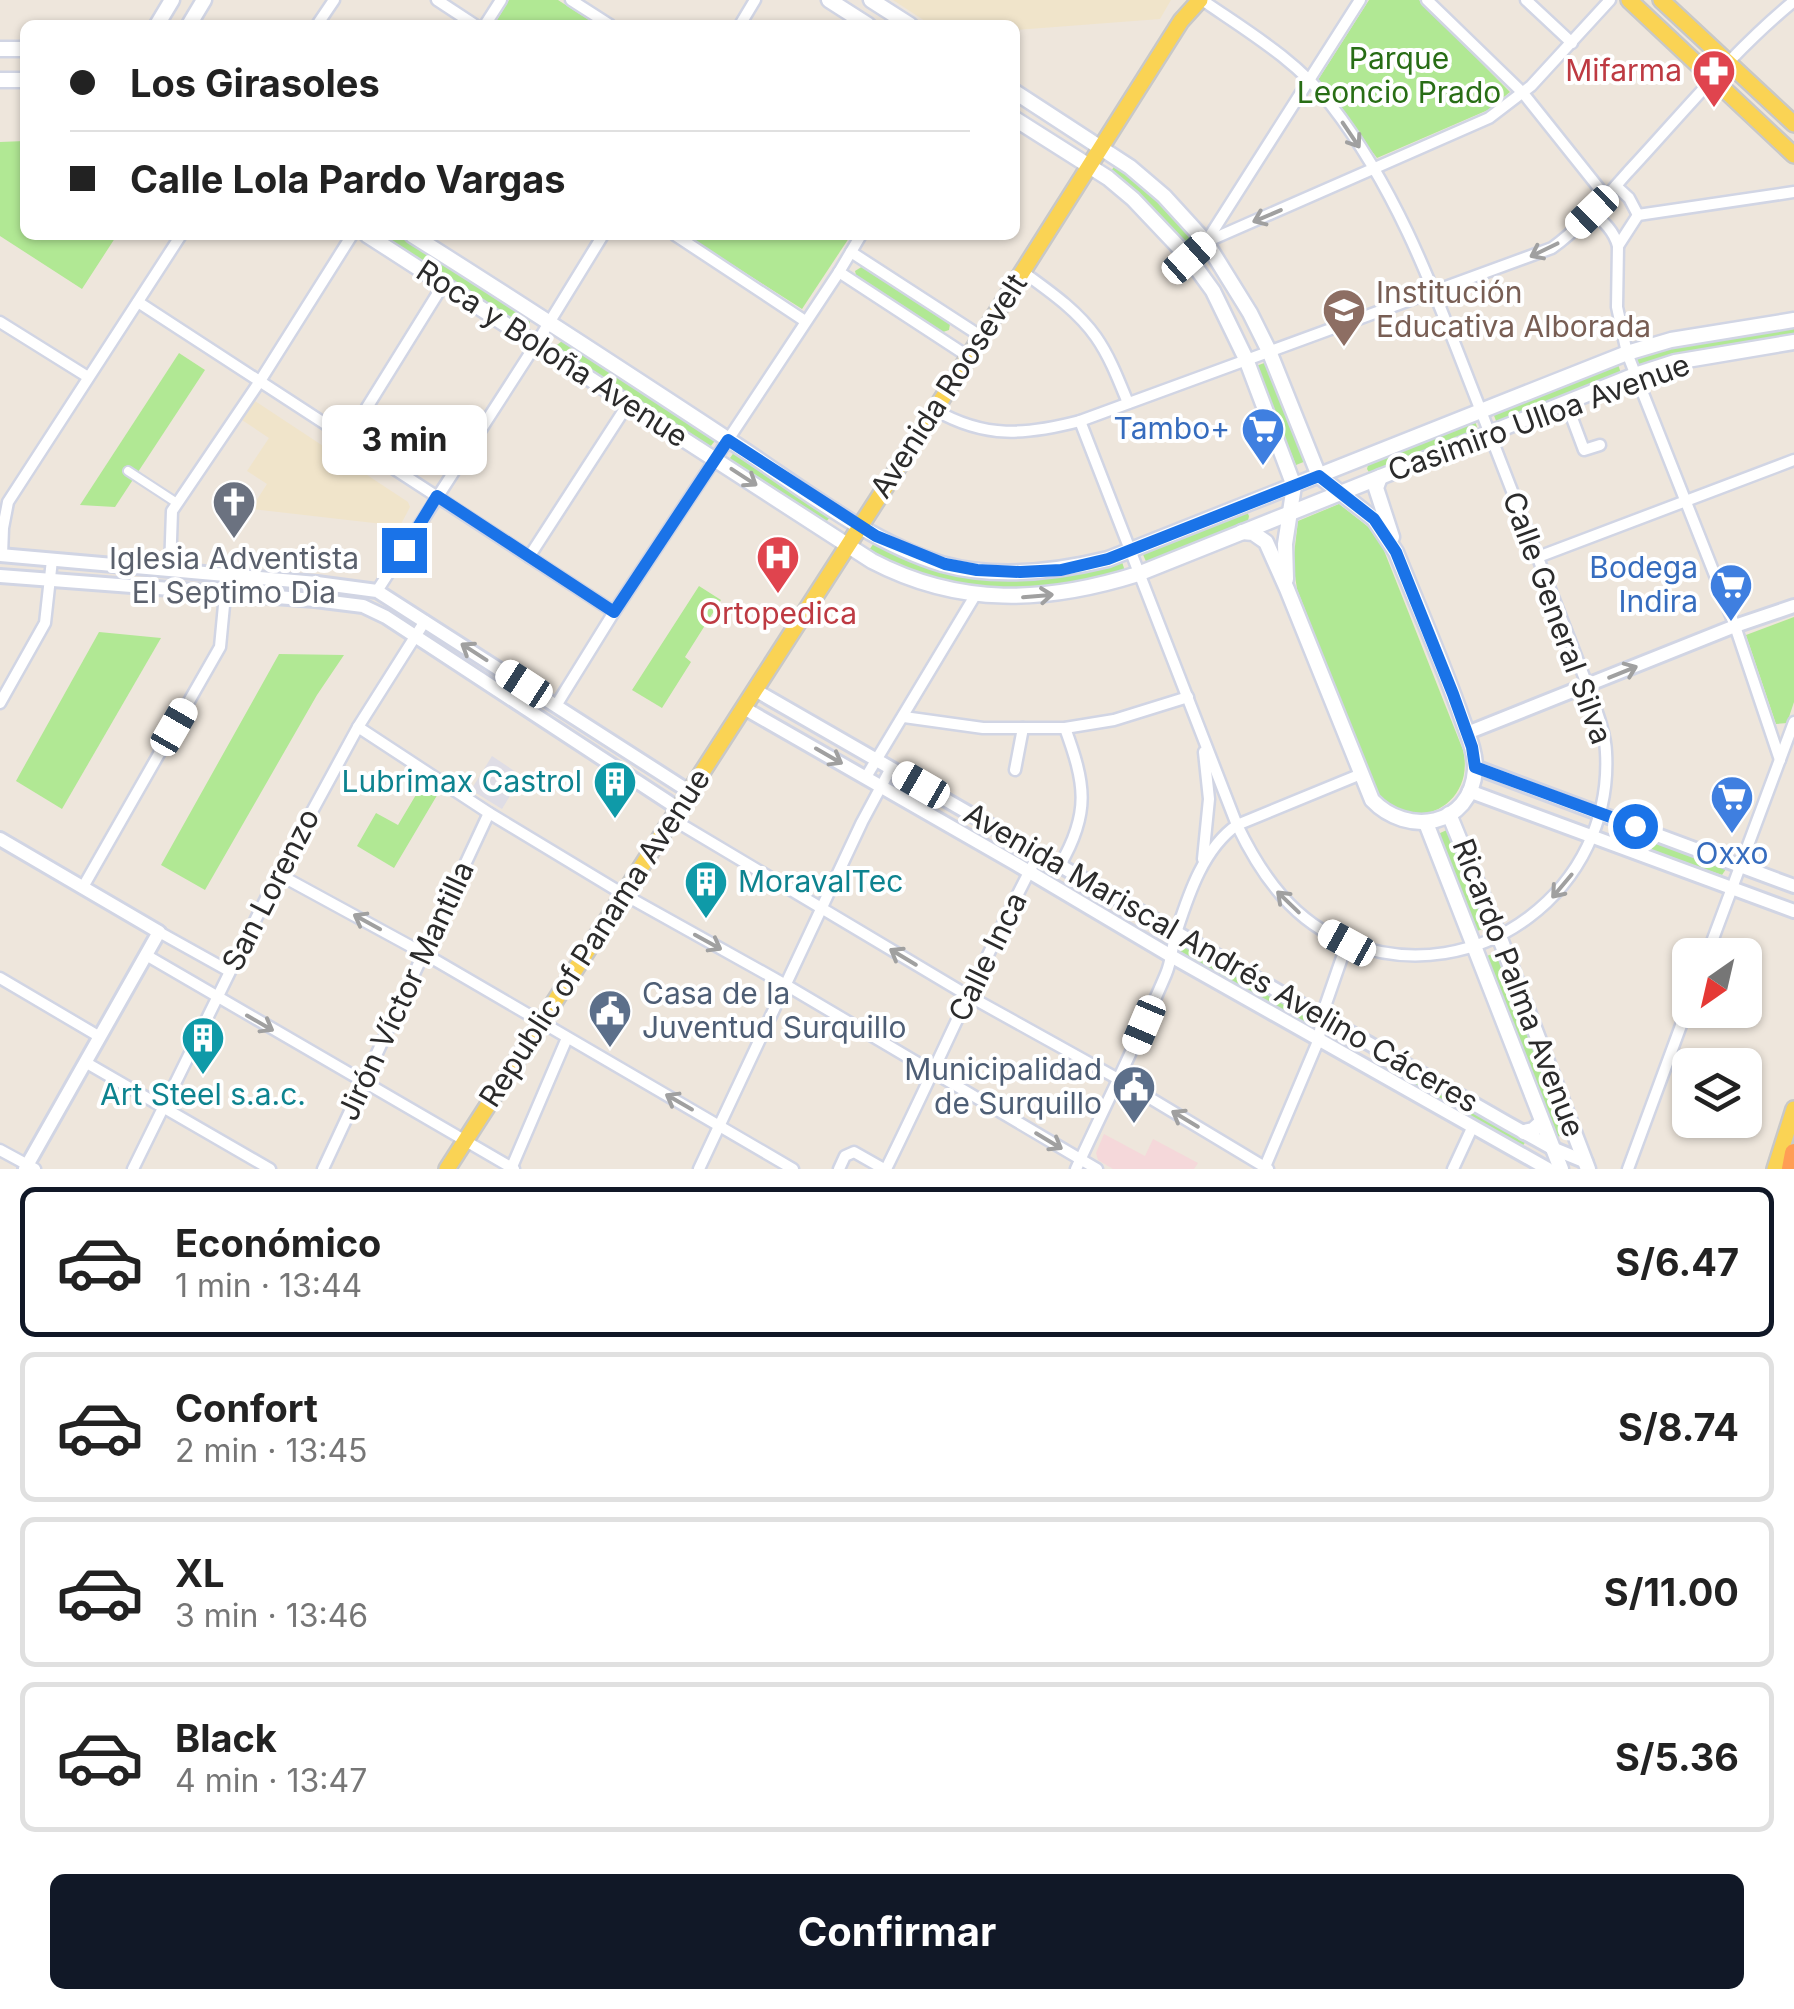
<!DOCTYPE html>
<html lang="es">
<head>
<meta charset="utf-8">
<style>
	:root { --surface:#fff; --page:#f2f2f2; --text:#222; --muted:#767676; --line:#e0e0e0; --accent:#111827 }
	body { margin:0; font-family:Inter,sans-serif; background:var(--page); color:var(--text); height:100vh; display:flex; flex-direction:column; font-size:38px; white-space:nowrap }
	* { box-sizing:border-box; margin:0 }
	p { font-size:32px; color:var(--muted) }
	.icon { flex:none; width:55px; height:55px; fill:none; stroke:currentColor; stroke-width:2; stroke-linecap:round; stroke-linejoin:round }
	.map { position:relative; height:1169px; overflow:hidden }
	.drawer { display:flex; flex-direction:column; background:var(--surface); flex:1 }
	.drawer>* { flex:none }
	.top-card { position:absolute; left:20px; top:20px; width:1000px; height:220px; border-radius:15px; box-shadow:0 2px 8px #0004; display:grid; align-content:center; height:220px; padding:0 50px; background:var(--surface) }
	.needle { width:65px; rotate:214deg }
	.controls { position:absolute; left:1672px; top:938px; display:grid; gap:20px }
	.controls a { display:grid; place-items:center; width:90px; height:90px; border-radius:15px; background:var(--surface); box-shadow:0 2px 8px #0004; font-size:50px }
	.end { position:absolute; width:45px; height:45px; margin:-22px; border:12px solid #1a73e8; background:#fff; box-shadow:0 0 0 5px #fff }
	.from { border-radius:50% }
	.bubble { position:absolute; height:70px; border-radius:15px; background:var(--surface); box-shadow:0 2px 8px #0004; font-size:32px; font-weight:700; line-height:70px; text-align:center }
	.car { position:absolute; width:30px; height:60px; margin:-30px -15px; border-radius:12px; box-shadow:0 0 8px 2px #0007; background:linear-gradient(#fff 24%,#345 0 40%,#fff 0 76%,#345 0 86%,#fff 0) }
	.top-card b { display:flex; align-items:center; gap:35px; height:95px; font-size:38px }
	.top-card b+b { border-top:2px solid var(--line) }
	.top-card i { width:25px; height:25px; background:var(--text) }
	ul { padding:18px 0 0; list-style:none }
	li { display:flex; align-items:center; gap:30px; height:150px; margin:0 20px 15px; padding:0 30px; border:5px solid var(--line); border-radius:15px }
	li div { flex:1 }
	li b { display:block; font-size:38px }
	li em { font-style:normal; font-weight:700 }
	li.on { border-color:var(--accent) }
	li>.icon { width:90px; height:90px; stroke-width:1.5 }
	.action { display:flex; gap:20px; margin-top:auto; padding:20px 50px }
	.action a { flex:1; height:115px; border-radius:15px; background:var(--accent); color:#fff; font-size:40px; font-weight:700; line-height:115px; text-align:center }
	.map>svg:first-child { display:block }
	.industrial { fill:#dfdde5 }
	.education { fill:#f0e4ca }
	.medical { fill:#f5d8da }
	.green { fill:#b1e894 }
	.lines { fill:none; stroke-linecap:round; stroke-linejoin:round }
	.pedestrian-casing { stroke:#d1d5e4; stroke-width:12 }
	.minor-casing { stroke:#d1d5e4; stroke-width:15 }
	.tertiary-casing { stroke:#d1d5e4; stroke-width:18 }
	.secondary-casing { stroke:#d1d5e4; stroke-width:19 }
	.primary-casing { stroke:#c8c8c8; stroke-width:20 }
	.motorway-casing { stroke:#c8c8c8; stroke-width:22 }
	.pedestrian { stroke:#fff; stroke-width:8 }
	.minor { stroke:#fff; stroke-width:10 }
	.tertiary { stroke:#fff; stroke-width:12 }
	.secondary { stroke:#fff; stroke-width:14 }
	.primary { stroke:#fad354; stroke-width:15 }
	.motorway { stroke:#ff9e55; stroke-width:18 }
	.oneway { stroke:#a0a0a0 }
	.route { stroke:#1a73e8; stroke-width:12 }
	.labels { text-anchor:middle; stroke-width:8; stroke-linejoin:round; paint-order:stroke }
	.park-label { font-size:30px; fill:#286d15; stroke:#fff }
	.health-label { font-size:30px; fill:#be3a42; stroke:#fff; text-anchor:end }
	.education-label { font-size:30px; fill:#785e54; stroke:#fff; text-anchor:start }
	.street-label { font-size:30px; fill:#2b2b2b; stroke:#fff }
	.shop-label { font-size:30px; fill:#366cbe; stroke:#fff; text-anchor:end }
	.worship-label { font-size:30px; fill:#5b616d; stroke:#fff }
	.culture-label { font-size:30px; fill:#0d838f; stroke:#fff; text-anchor:end }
	.service-label { font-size:30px; fill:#4e5e75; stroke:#fff; text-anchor:start }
</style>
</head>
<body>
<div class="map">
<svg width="1794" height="1169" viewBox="0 0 1794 1169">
	<rect width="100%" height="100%" fill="#eee6dc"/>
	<polygon class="industrial" points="492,756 522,776 502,809 471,790"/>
	<g class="education">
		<polygon points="893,0 1171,0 1160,19 1015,30 1015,25 931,25"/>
		<polygon points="255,401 408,502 410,507 400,526 251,509 267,484 247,471 269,438 242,420"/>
	</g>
	<polygon class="medical" points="1104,1134 1145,1156 1153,1139 1198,1163 1194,1169 1113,1169 1098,1160 1096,1153"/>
	<g class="green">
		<polygon points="509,0 558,0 597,25 494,25"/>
		<polygon points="1369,0 1419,0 1510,92 1488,110 1377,158 1318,80"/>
		<polygon points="25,141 25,235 117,235 82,289 0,236 0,142"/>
		<polygon points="1115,165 1119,165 1168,206 1196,241 1192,247 1187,247 1148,206 1110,173"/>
		<polygon points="377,235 402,235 530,320 530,328 522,332"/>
		<polygon points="686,235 851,235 802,309"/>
		<polygon points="863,266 947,320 950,324 949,330 940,333 857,279 855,271"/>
		<polygon points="1794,325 1794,338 1640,366 1637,360 1639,356 1695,339"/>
		<polygon points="562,341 715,433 714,442 710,447 704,446 556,350 557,345"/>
		<polygon points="179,353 205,370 115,507 80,505"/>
		<polygon points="1267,362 1306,461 1296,465 1256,366"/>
		<polygon points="1618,364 1622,377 1498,426 1493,413"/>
		<polygon points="1475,421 1479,433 1370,474 1367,469 1369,461"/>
		<polygon points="735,451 832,515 825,523 732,465 730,458"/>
		<path d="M1339 504 1371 529 1383 548 1463 750C1477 808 1406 839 1375 789L1297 589 1293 563 1298 521Z"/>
		<polygon points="1241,511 1247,512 1249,516 1247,526 1148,566 1141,550"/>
		<polygon points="876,540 962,572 1121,559 1126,574 1031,593 942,584 867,553"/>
		<polygon points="699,586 721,600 685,657 691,662 662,708 632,690"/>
		<polygon points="1794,617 1794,702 1787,723 1776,724 1746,635"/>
		<polygon points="99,632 161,638 62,809 16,781"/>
		<polygon points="279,654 344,655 317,695 205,890 161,865"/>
		<polygon points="423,783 439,792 394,868 357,846 376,813 398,825"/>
		<polygon points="1616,824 1728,866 1722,875 1612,837"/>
		<polygon points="1449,829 1489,927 1477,931 1438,834"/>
		<polygon points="1184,945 1318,1023 1316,1031 1180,953"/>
		<polygon points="1499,951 1569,1133 1557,1137 1487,956"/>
		<polygon points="1394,1066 1526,1141 1520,1150 1395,1075"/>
	</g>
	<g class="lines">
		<g class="pedestrian-casing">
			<polyline id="pedestrian" points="128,471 177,503"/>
		</g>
		<g class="minor-casing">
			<g id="minor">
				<polyline points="437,0 475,25"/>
				<polyline points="571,0 610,25"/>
				<polyline points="1427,0 1523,93 1606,197"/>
				<polyline points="1526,0 1572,43"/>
				<polyline points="317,25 334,0"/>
				<polyline points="485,25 501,0"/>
				<polyline points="740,25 755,0"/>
				<polyline points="1616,186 1629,198 1638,215"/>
				<path d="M1592 212C1604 222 1614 231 1618 246L1617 307 1627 353 1735 626 1780 760"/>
				<polyline points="1638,215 1794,192"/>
				<polyline points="675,235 805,321"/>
				<polyline points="1206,242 1489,118 1531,86 1610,0"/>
				<polyline points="1618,246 1638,215"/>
				<polyline points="851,252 982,337"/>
				<polyline points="1189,258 1206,242 1360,0"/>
				<polyline points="839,272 969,357"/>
				<path d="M1023 272C1049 291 1077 310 1096 337 1110 357 1119 381 1128 403"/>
				<polyline points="138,302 614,612"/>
				<polyline points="0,322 88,377"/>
				<polyline points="1566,402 1584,450 1600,445"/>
				<path d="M935 410C986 439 1025 435 1080 421L1552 248C1581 227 1604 199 1628 172 1682 114 1733 51 1794 1"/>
				<path d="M1080 421 1237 825C1261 875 1294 923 1349 943 1478 992 1614 889 1606 752 1605 730 1595 708 1588 687 1553 595 1517 503 1481 411 1439 305 1402 196 1331 105 1298 61 1247 31 1202 0"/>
				<polyline points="348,438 443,285"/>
				<polyline points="2,555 3,528 8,502 181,235"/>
				<polyline points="529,557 628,404"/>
				<polyline points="1538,557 1794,460"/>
				<polyline points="170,569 172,511 260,381 352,235"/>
				<polyline points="377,591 536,344 603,235"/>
				<polyline points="0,703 45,623 52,560"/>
				<polyline points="557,704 614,612 839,272 861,235"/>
				<polyline points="904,717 983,728 1065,728 1114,720 1188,697"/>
				<polyline points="358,727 489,813 623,894 786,985 1097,1169"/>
				<polyline points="1015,770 1023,728"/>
				<polyline points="866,777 976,594"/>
				<polyline points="672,819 967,995 1120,1080 1268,1169"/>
				<polyline points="1203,859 1209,799 1204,752"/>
				<path d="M1060 865C1091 812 1085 783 1065 728"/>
				<polyline points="278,874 423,953 793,1169"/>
				<polyline points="83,887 220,647 227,574"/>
				<polyline points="159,932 229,971"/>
				<polyline points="146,955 514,1169"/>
				<polyline points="1707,955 1794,722"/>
				<polyline points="0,978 100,1037"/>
				<polyline points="85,1062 270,1169"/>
				<polyline points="0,1150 35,1169"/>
				<polyline points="133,1169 278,874 358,727 425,621"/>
				<polyline points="323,1169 489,813"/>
				<polyline points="511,1169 567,1038"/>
				<polyline points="699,1169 862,822 891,768"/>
				<polyline points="839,1169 845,1156 854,1152 884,1169"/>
				<path d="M886 1169C938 1064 984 957 1039 853"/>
				<path d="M1076 1169C1106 1104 1138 1040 1166 974 1172 960 1172 944 1177 930 1189 893 1204 848 1237 825L1361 774"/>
				<polyline points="1264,1169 1319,1039 1322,1015 1347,943"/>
				<polyline points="1453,1169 1472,1128"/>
				<polyline points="1628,1169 1690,1001"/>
			</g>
		</g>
		<g class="tertiary-casing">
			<g id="tertiary">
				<polyline points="0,555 317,583 377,591 690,792"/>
				<polyline points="0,576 315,600 363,606 386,617 679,809"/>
				<polyline points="755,690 1507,1123 1552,1148 1586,1162"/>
				<polyline points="744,708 1016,864 1171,956 1548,1169"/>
				<polyline points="1467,733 1735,626 1794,606"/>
				<polyline points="1475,767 1794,886"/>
				<polyline points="1469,791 1794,911"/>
				<polyline points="0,839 159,932 25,1169"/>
			</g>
		</g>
		<g class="secondary-casing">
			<g id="secondary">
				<polyline points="829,0 868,25"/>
				<polyline points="871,0 910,25"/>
				<polyline points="157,25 172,0"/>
				<polyline points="189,25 204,0"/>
				<polyline points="0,49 25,49"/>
				<polyline points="0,80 25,80"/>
				<path d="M1015 92 1130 167 1164 196 1206 242 1250 313 1269 351 1319 476 1374 519 1396 552C1417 604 1440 657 1459 710 1465 729 1476 750 1475 770 1471 827 1407 837 1372 800L1287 589 1266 542 1253 533 1242 532"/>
				<polyline points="1015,119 1108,178 1133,199 1189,258 1213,291 1246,359 1294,486 1285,544 1286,579"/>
				<path d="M367 235 872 561C960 607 1046 603 1138 574L1635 375 1675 362 1794 342"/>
				<path d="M412 235C522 304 630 375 738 446 802 488 869 542 942 564 996 579 1055 572 1108 559L1627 353 1671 340 1794 320"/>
				<polyline points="1380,477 1376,488 1392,537"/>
				<polyline points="1449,814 1499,936 1588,1169"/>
				<polyline points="1426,823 1561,1169"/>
				<polyline points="1524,1132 1533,1130 1542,1122"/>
			</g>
		</g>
		<g class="primary-casing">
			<g id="primary">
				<polyline points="1629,0 1794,155"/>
				<polyline points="1661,0 1794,124"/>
				<polyline points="447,1169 935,410 1181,21 1200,0"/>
				<polyline points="1775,1169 1794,1109"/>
			</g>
		</g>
		<g class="motorway-casing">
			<polyline id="motorway" points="1791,1169 1794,1153"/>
		</g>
		<use href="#pedestrian" class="pedestrian"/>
		<use href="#minor" class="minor"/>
		<use href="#tertiary" class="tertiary"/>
		<use href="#secondary" class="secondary"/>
		<use href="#primary" class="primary"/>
		<use href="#motorway" class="motorway"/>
	</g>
	<defs><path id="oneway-shaft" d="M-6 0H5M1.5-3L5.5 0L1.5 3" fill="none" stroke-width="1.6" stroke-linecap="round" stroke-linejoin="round" transform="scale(2.5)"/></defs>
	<g class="oneway">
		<use href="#oneway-shaft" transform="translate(1351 135) rotate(56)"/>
		<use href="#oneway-shaft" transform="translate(1267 216) rotate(157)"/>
		<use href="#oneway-shaft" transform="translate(1544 250) rotate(154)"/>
		<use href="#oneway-shaft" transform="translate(744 477) rotate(33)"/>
		<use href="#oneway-shaft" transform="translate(1038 596) rotate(-5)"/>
		<use href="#oneway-shaft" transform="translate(474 652) rotate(-147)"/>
		<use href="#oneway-shaft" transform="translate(1623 672) rotate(-22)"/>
		<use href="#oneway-shaft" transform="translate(829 756) rotate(30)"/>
		<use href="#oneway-shaft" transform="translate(1562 886) rotate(130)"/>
		<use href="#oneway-shaft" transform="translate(1288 902) rotate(-136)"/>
		<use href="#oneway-shaft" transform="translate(367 922) rotate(-151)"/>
		<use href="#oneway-shaft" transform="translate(708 942) rotate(29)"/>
		<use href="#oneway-shaft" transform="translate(903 957) rotate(-149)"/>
		<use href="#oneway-shaft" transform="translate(260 1023) rotate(30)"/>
		<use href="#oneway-shaft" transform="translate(679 1102) rotate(-150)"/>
		<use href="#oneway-shaft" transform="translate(1185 1119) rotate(-149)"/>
		<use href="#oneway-shaft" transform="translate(1049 1141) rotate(31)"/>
	</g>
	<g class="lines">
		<polyline class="route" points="404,550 437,496 614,612 728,440 876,536 945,564 977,570 1020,572 1061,570 1108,559 1319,476 1374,519 1396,552 1453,694 1472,747 1475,767 1635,826"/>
	</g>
	<defs>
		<g id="pharmacy-pin" transform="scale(2.25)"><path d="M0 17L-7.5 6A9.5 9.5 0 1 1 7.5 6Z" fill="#e0444e" stroke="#fff"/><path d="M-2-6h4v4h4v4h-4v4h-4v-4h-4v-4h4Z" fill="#fff"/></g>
		<g id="school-pin" transform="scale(2.25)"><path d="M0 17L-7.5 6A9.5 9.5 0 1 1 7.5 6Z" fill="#8d6e63" stroke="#fff"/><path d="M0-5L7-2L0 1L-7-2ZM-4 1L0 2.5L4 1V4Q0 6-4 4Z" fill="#fff"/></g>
		<g id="supermarket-pin" transform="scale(2.25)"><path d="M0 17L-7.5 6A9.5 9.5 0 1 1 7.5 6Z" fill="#3f7fe0" stroke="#fff"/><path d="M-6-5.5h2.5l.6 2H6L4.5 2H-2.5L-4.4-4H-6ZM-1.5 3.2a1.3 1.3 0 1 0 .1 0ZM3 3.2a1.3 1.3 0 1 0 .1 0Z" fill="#fff"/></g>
		<g id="church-pin" transform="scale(2.25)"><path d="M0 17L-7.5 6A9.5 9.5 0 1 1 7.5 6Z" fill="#6b7280" stroke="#fff"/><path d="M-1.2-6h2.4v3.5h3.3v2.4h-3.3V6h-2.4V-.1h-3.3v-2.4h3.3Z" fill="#fff"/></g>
		<g id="hospital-pin" transform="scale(2.25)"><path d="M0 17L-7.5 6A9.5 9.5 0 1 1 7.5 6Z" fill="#e0444e" stroke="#fff"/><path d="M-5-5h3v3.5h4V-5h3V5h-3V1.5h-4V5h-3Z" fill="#fff"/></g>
		<g id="building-pin" transform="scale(2.25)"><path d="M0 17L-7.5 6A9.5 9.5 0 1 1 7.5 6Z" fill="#0f9aa8" stroke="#fff"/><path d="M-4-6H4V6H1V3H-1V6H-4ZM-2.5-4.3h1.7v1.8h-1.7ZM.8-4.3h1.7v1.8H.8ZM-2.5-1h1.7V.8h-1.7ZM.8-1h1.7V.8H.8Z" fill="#fff"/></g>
		<g id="civic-pin" transform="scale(2.25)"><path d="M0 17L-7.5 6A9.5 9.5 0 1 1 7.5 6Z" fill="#5c6f8a" stroke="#fff"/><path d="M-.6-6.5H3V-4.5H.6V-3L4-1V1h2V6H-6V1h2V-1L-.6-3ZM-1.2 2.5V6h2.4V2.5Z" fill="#fff"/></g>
	</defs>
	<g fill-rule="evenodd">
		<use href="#pharmacy-pin" x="1714" y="71"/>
		<use href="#school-pin" x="1344" y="310"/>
		<use href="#supermarket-pin" x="1263" y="429"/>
		<use href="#church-pin" x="234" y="502"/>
		<use href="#hospital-pin" x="778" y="557"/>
		<use href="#supermarket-pin" x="1731" y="585"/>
		<use href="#building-pin" x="615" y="782"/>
		<use href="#supermarket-pin" x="1732" y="797"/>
		<use href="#building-pin" x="706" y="882"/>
		<use href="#civic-pin" x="610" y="1011"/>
		<use href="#building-pin" x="203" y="1038"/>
		<use href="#civic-pin" x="1134" y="1087"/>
	</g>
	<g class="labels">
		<g class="park-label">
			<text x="1399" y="69">Parque<tspan x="1399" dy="34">Leoncio Prado</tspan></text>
		</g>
		<g class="health-label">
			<text x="1682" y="81">Mifarma</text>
			<text x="778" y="624" text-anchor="middle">Ortopedica</text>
		</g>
		<g class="education-label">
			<text x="1376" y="303">Institución<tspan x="1376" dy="34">Educativa Alborada</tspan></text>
		</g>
		<g class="street-label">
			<text transform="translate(552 354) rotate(33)" y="10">Roca y Boloña Avenue</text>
			<text transform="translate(949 386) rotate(-57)" y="10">Avenida Roosevelt</text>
			<text transform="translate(1539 418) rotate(-20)" y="10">Casimiro Ulloa Avenue</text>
			<text transform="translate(1557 618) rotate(70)" y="10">Calle General Silva</text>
			<text transform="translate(271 890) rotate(-63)" y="10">San Lorenzo</text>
			<text transform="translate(595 938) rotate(-57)" y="10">Republic of Panama Avenue</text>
			<text transform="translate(988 957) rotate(-64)" y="10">Calle Inca</text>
			<text transform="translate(1221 958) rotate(30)" y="10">Avenida Mariscal Andrés Avelino Cáceres</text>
			<text transform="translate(1518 988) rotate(69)" y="10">Ricardo Palma Avenue</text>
			<text transform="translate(406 991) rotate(-65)" y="10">Jirón Víctor Mantilla</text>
		</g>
		<g class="shop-label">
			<text x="1230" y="439">Tambo+</text>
			<text x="1698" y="578">Bodega<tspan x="1698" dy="34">Indira</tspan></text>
			<text x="1732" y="864" text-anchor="middle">Oxxo</text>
		</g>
		<g class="worship-label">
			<text x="234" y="569">Iglesia Adventista<tspan x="234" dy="34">El Septimo Dia</tspan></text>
		</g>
		<g class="culture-label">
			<text x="582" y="792">Lubrimax Castrol</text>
			<text x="738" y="892" text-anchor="start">MoravalTec</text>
			<text x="203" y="1105" text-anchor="middle">Art Steel s.a.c.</text>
		</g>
		<g class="service-label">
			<text x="642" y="1004">Casa de la<tspan x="642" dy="34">Juventud Surquillo</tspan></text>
			<text x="1102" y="1080" text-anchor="end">Municipalidad<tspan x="1102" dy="34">de Surquillo</tspan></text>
		</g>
	</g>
</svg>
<div class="controls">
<a><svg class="needle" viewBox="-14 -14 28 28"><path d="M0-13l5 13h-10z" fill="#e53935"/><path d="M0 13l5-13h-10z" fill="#767676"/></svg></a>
<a><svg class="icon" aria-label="layers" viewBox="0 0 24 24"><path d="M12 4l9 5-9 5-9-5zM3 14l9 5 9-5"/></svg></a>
</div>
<i class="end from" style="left:1635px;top:826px"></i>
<i class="end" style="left:404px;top:550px"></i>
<div class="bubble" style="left:322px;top:405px;width:165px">3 min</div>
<i class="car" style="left:1592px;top:212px;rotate:226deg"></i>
<i class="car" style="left:1189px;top:258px;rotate:48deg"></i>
<i class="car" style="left:524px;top:684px;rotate:303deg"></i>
<i class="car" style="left:174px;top:727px;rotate:30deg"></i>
<i class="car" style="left:921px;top:785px;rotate:300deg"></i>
<i class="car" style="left:1347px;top:943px;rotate:299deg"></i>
<i class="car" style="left:1144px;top:1025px;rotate:203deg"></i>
<div class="top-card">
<b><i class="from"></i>Los Girasoles</b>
<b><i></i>Calle Lola Pardo Vargas</b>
</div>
</div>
<section class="drawer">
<ul>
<li class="on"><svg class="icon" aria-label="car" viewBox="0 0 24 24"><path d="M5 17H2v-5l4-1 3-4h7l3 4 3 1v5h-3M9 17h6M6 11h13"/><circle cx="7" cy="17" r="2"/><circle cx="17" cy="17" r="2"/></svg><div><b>Económico</b><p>1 min · 13:44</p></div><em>S/6.47</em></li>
<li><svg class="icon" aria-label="car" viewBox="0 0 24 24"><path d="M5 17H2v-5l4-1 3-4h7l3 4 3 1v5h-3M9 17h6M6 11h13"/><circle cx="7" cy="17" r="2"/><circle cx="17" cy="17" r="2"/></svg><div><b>Confort</b><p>2 min · 13:45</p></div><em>S/8.74</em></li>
<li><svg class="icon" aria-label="car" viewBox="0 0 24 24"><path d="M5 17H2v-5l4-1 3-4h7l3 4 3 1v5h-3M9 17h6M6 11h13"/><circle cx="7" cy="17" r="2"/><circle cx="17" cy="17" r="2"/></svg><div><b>XL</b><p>3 min · 13:46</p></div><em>S/11.00</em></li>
<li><svg class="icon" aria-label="car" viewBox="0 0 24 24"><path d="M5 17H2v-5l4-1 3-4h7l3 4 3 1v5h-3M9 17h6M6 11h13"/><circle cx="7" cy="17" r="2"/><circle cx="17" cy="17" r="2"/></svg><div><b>Black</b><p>4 min · 13:47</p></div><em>S/5.36</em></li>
</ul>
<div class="action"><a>Confirmar</a></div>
</section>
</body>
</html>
